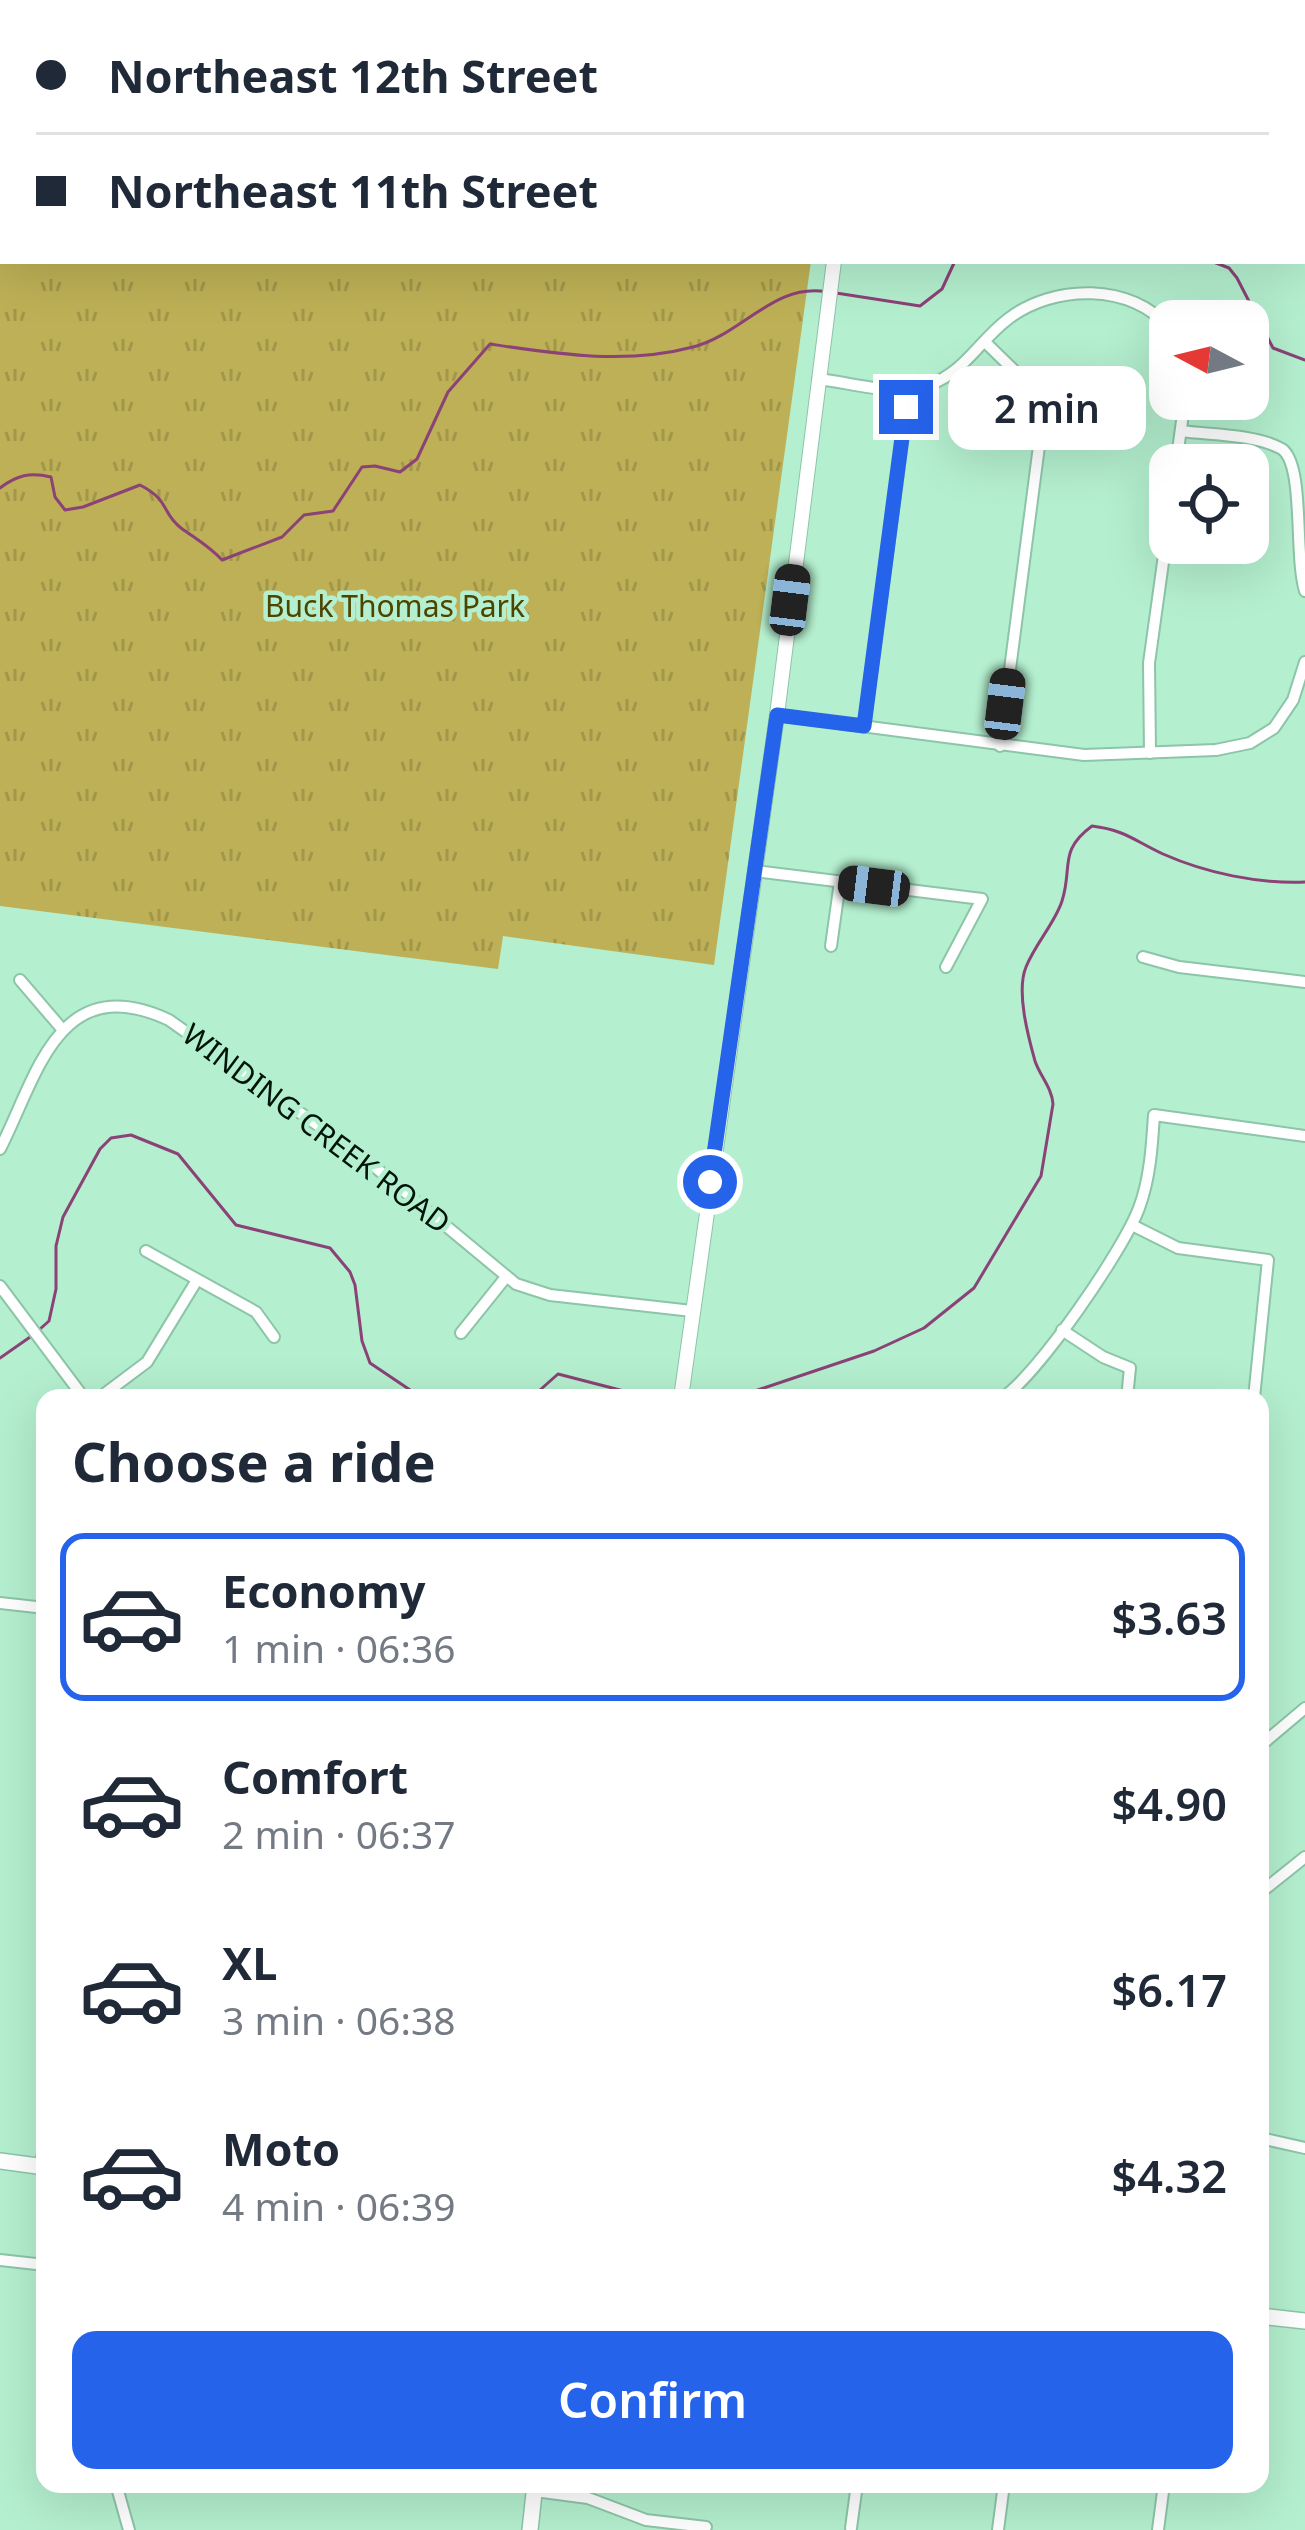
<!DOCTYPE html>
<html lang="en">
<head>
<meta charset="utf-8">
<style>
	:root { --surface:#fff; --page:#f2f2f3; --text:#1f2937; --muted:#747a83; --line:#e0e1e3; --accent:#2563eb }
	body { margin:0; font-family:"Noto Sans",sans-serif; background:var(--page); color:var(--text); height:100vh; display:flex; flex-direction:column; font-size:45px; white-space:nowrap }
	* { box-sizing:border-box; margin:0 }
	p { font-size:39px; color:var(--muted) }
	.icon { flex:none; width:66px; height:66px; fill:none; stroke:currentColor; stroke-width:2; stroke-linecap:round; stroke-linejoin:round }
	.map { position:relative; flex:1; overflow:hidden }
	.panel { position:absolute; left:36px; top:1389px; width:1233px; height:1104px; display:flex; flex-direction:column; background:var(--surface); border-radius:24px; box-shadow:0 12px 48px #0002 }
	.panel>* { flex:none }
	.banner { position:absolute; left:0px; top:0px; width:1305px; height:264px; box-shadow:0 12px 48px #0002; display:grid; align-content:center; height:264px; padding:0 36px; background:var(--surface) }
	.needle { width:78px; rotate:277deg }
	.fabs { position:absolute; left:1149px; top:300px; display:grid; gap:24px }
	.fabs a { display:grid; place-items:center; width:120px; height:120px; border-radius:24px; background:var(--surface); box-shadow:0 12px 48px #0002; font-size:60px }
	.end { position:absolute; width:54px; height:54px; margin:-27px; border:15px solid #2563eb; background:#fff; box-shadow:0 0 0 6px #fff }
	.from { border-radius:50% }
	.bubble { position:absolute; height:84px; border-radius:24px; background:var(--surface); box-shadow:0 12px 48px #0002; font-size:39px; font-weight:600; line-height:84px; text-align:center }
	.car { position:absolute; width:36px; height:72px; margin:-36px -18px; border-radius:15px; box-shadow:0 0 9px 3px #0007; background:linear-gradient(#222 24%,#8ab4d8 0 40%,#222 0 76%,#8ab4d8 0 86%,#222 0) }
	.banner b { display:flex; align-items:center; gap:42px; height:114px; font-size:45px }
	.banner b+b { border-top:3px solid var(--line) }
	.banner i { width:30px; height:30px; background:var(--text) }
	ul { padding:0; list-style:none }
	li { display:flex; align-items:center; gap:36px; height:168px; margin:0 24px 18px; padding:0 12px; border:6px solid transparent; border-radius:24px }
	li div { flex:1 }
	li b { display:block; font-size:45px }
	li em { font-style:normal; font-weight:600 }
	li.current { border-color:var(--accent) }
	li>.icon { width:108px; height:108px; stroke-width:1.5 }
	h2 { padding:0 36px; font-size:54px; line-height:144px }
	.cta { display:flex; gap:24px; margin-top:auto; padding:24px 36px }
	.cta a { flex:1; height:138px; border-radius:24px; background:var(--accent); color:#fff; font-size:48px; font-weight:600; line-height:138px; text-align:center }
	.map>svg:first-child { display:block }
	.park { fill:url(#park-tufts) }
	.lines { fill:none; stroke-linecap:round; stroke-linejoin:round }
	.stream { stroke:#8b4276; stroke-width:3 }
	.minor-casing { stroke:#8cc5a7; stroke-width:14 }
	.tertiary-casing { stroke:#8cc5a7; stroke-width:16 }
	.secondary-casing { stroke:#8cc5a7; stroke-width:18 }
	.minor { stroke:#fff; stroke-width:10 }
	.tertiary { stroke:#fff; stroke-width:14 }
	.secondary { stroke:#fff; stroke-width:15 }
	.route { stroke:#2563eb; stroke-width:15 }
	.labels { text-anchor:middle; stroke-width:9; stroke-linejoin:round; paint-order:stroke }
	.park-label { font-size:30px; fill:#4d4400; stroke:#b4efcf }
	.street-label { font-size:30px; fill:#00140a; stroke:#b4efcf }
</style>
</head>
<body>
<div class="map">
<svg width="1305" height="2530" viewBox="0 0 1305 2530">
	<defs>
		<pattern id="park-tufts" width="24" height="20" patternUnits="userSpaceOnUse" patternTransform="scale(3)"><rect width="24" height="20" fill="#bdb056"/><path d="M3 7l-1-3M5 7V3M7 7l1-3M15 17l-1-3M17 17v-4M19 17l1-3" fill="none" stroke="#a1964a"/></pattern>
	</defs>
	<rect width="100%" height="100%" fill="#b4efcf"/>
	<polygon class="park" points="0,0 847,0 3,3 3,261 811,261 714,965 503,936 498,969 0,906"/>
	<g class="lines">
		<g class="stream">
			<polyline points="94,0 95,3"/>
			<polyline points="338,0 340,3"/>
			<polyline points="280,3 286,0"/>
			<polyline points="1211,261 1229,268 1237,278 1273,348 1305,360"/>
			<polyline points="836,293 920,306 942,289 955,261"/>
			<path d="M0 488C17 475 30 472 51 477L55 497 65 510 83 507 140 485C171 501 161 513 181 528 196 539 209 546 222 560L282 537 304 515 333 511 362 467 375 466 400 472 417 459 448 392 490 344C558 354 625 365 693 347 741 335 775 282 827 292"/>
			<polyline points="40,1329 49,1321 56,1289 56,1246 63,1217 100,1149 111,1138 131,1135 178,1154 236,1225 330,1248 350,1272 355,1285 362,1341 370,1363 422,1398"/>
			<polyline points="0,1358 33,1335"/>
			<polyline points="531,1398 558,1374 651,1398"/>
			<path d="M734 1398 874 1351 924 1328 974 1288 1041 1176 1053 1104C1052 1088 1040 1076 1035 1061 1028 1036 1016 991 1026 967 1035 944 1055 923 1062 901 1073 867 1058 851 1092 826 1125 830 1135 841 1163 854 1206 873 1258 884 1305 882"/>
		</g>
		<g class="minor-casing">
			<g id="minor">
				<polyline points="1265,0 1272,3"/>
				<polyline points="966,3 967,0"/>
				<polyline points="1115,3 1115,0"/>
				<polyline points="1302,15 1305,17"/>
				<polyline points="1302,200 1305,203"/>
				<polyline points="986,343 1032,388 1042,423 1000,746"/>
				<path d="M818 379C854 383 894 397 929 385 965 372 979 341 1008 319 1053 284 1132 282 1170 329"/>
				<path d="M1181 431C1211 435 1255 434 1282 449 1305 466 1294 555 1305 591"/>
				<polyline points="1176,465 1185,399"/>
				<polyline points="777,715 1084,755 1216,750 1250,743 1274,728 1293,700 1305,662"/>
				<polyline points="864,726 909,390"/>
				<polyline points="1150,753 1149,663 1170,512"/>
				<polyline points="755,871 982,899 946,967"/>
				<polyline points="831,946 840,882"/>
				<polyline points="1143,957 1179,967 1305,982"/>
				<polyline points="20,980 62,1029"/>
				<path d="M0 1149C37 1077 58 968 169 1020L364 1158 516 1284 550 1295 692 1311"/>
				<polyline points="1132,1225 1178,1248 1268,1260 1254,1398"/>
				<polyline points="146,1251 256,1312 274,1337"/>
				<polyline points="0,1286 84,1398"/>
				<polyline points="1062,1330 1103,1357 1130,1368 1127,1398"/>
				<polyline points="461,1333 506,1277"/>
				<polyline points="99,1398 147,1362 197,1280"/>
				<path d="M1002 1398C1037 1376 1124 1249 1139 1208 1150 1179 1152 1146 1154 1115L1305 1136"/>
				<polyline points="0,1603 45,1608"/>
				<polyline points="1260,1746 1305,1708"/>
				<polyline points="1260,1893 1305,1857"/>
				<polyline points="1260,2138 1305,2148"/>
				<polyline points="41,2166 45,2137"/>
				<polyline points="0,2260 45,2265"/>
				<polyline points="116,2484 129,2530"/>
				<polyline points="535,2491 588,2498 646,2520 706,2527"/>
				<polyline points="851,2528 857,2484"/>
				<polyline points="998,2530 1004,2484"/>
				<polyline points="1158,2530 1164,2484"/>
			</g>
		</g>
		<g class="tertiary-casing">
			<g id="tertiary">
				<polyline points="869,3 870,0"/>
				<polyline points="681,1398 777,715 834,261"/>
			</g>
		</g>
		<g class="secondary-casing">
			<g id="secondary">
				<polyline points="0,2161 45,2167"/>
				<polyline points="1260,2316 1305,2321"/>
				<polyline points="530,2530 535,2484"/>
			</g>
		</g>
		<use href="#minor" class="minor"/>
		<use href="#tertiary" class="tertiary"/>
		<use href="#secondary" class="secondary"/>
	</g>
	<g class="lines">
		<polyline class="route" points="710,1182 777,715 864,726 906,407"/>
	</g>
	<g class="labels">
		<g class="park-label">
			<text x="395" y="617">Buck Thomas Park</text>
		</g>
		<g class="street-label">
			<text transform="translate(316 1129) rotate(37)" y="10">WINDING CREEK ROAD</text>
		</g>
	</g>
</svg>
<div class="fabs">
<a><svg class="needle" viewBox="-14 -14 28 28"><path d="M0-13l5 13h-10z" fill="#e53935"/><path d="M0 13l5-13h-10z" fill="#747a83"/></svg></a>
<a><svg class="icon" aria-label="locate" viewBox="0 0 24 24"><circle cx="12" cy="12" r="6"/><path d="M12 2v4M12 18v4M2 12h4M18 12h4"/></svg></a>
</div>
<i class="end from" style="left:710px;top:1182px"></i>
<i class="end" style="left:906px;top:407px"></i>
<div class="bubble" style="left:948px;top:366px;width:198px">2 min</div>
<i class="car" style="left:790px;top:600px;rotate:7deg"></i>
<i class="car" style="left:1005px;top:704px;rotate:7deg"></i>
<i class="car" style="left:874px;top:886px;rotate:277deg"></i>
<div class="banner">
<b><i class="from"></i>Northeast 12th Street</b>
<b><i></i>Northeast 11th Street</b>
</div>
<section class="panel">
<h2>Choose a ride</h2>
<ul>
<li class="current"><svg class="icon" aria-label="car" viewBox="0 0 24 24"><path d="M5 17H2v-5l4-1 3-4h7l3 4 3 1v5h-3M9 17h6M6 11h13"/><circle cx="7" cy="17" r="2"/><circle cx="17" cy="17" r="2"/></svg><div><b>Economy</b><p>1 min · 06:36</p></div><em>$3.63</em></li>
<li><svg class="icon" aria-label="car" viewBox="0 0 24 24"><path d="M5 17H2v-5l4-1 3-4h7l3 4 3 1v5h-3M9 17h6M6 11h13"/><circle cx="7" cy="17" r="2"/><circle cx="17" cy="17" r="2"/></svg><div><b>Comfort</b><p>2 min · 06:37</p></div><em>$4.90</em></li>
<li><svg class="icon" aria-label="car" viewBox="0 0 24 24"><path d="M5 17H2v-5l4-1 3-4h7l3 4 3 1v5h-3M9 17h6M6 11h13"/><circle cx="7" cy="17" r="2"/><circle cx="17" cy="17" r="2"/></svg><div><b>XL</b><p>3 min · 06:38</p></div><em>$6.17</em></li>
<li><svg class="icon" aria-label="car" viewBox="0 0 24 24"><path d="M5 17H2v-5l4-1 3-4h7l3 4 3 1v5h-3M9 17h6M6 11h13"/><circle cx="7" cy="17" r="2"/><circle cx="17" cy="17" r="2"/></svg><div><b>Moto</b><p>4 min · 06:39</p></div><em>$4.32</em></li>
</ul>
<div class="cta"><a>Confirm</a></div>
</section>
</div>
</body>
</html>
